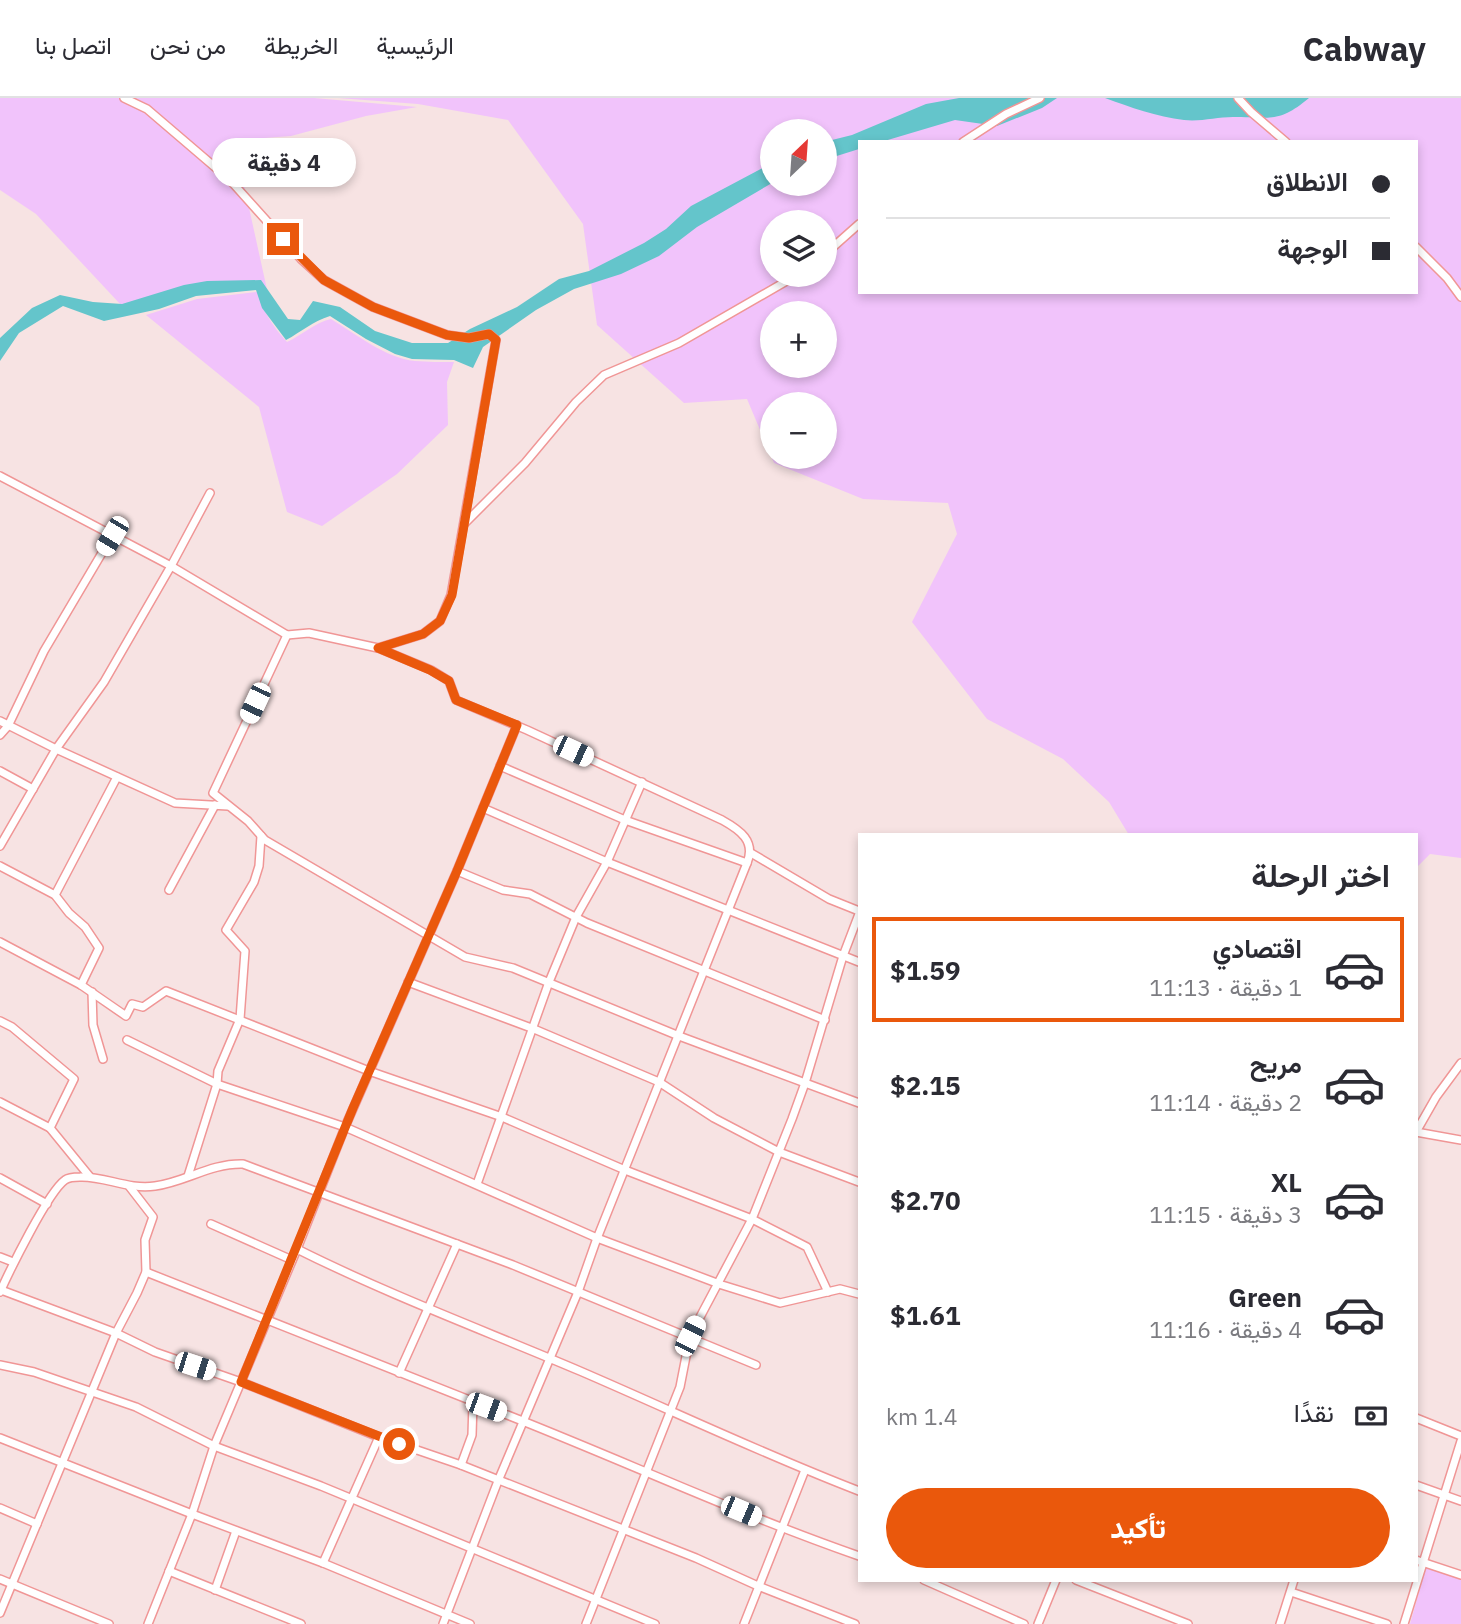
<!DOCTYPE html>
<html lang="ar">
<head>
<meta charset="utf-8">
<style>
	:root { --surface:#fff; --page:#f2f2f3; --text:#2b2b33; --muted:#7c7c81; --line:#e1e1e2; --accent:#ea580c }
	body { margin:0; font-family:"IBM Plex Sans",Vazirmatn,sans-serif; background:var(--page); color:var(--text); direction:rtl; height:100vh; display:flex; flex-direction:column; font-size:26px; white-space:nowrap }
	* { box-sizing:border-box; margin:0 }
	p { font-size:23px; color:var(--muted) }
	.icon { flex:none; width:38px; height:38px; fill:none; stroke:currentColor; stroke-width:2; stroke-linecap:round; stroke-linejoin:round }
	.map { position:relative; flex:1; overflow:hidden; direction:ltr }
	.drawer { position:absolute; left:858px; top:735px; width:560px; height:749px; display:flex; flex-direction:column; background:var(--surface); border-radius:0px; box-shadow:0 4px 10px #0003; direction:rtl }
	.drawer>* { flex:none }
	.hud { position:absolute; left:858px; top:42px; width:560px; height:154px; border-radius:0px; box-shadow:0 4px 10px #0003; direction:rtl; display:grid; align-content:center; height:154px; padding:0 28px; background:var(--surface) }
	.needle { width:46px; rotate:25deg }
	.buttons { position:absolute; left:760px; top:21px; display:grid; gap:14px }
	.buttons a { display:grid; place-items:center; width:77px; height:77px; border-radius:50%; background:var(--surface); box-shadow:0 4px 10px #0003; font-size:35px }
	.end { position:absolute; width:32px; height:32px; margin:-16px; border:9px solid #ea580c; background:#fff; box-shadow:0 0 0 4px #fff }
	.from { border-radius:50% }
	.bubble { position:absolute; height:49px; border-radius:24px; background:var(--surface); box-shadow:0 4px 10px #0003; font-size:23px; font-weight:800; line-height:49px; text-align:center; direction:rtl }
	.car { position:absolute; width:21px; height:42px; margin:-21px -10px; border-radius:9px; box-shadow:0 0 5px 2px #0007; background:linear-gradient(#fff 24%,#345 0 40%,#fff 0 76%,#345 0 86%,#fff 0) }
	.hud b { display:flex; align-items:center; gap:24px; height:66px; font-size:26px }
	.hud b+b { border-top:2px solid var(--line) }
	.hud i { width:18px; height:18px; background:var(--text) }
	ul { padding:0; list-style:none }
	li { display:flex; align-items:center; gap:21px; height:105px; margin:0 14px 10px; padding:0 14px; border:4px solid transparent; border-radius:0px }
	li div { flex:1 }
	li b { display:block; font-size:26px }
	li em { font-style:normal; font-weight:800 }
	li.active { border-color:var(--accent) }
	li>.icon { width:63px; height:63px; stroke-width:1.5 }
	h2 { padding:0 28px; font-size:32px; line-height:84px }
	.pay { display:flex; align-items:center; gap:18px; height:77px; padding:0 28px; font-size:26px }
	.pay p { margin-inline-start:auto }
	.primary-button { display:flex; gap:14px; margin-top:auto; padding:14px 28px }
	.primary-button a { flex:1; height:80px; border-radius:42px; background:var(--accent); color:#fff; font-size:28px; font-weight:800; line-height:80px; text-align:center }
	header { display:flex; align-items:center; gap:42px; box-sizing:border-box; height:98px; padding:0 35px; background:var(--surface); border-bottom:2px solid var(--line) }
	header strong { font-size:33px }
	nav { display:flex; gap:38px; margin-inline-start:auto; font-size:24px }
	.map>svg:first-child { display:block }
	.green { fill:#f1c3fb; fill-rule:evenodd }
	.water { fill:#64c5cb }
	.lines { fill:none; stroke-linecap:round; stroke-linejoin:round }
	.minor-casing { stroke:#f09696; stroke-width:10 }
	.minor { stroke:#fff; stroke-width:7 }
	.route { stroke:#ea580c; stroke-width:9 }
</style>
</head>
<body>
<header>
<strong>Cabway</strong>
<nav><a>الرئيسية</a><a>الخريطة</a><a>من نحن</a><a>اتصل بنا</a></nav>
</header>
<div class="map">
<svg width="1461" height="1526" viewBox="0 0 1461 1526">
	<rect width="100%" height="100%" fill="#f7e3e3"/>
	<g class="green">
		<polygon points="0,0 314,0 417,9 366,18 291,38 249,41 236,51 268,196 260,183 121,207 36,116 0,92"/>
		<path d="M338 0H1461V760L1430 756 1416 770V737H1129L1109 704 1063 661 987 621 912 524 957 436 948 405 863 401 774 365 747 301 684 305 597 227 583 126 508 22 418 6ZM772 33H824V86H772ZM859 44H1416V194H859ZM772 124H824V177H772ZM772 215H824V268H772ZM772 306H824V359H772Z"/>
		<path d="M257 194C264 214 273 229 287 244 302 237 314 225 331 221 356 236 385 260 415 263 428 264 442 264 454 264L447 284 448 327 397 376 322 428 287 414 259 309 146 217 197 201Z"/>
		<polygon points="1426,1469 1461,1480 1461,1526 1410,1526"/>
	</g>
	<g class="water">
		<polygon points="959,0 1057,0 1042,10 997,28 955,22 881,44 859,44 859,51 824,62 824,44 852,37 926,6"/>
		<path d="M1105 0H1309C1278 26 1269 19 1233 19 1217 19 1200 24 1184 22 1157 19 1130 9 1105 0Z"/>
		<path d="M772 65V85L697 129 659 158 621 176 574 191 536 212 483 249 473 270 454 262 412 261 395 256 366 241 330 218C313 223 301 234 286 242L262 210 256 192 196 198 159 211 104 223 63 208 19 235 0 263V240L32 210 60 197 93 204 122 206 184 187 207 183 261 182 288 221 300 222 313 203 340 209 375 233 412 245H448L470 231 517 209 559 181 589 173 644 145 666 131 691 108Z"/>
	</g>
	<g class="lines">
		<g class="minor-casing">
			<g id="minor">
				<polyline points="124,0 147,11 230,82 301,161 324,182 373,209 447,237 469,240 489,236 496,242 451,497 440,523 423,536 378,550"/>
				<polyline points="1238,0 1251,14 1286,44"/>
				<polyline points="963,44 1006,16 1040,0"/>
				<polyline points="1416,149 1447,180 1461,199"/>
				<polyline points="824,157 859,126"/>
				<path d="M0 378 171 468 287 537 309 535 378 550 431 572 449 583 456 602 527 632 722 722C740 732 756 743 747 765L596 1143 578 1194 498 1383 443 1526"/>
				<polyline points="464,426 525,365 576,304 604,277 679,245 797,177"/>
				<polyline points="287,537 213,695 248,723 265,742 465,859 513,870 679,938 859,1005"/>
				<polyline points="0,623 56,651 175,705 228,708"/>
				<polyline points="0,637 8,628 44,553 112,438"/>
				<polyline points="500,668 625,722 747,765"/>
				<polyline points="0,673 33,691"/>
				<polyline points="483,710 607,764 859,864"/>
				<polyline points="0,748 56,651 104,584 171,468 210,395"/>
				<polyline points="751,755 829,801 859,813"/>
				<polyline points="0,768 55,797 69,815 85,829 99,850 81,887"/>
				<polyline points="457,773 503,792 530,796 587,825 825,922"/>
				<polyline points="169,792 215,707"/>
				<polyline points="55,797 117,679"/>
				<polyline points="0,844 81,887 126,918 132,906 143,909 166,893 369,973 502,1019 625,1072 752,1121 807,1149 828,1194"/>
				<polyline points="408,884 534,931 659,984 714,1020 779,1054 859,1084"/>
				<polyline points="92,894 93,927 103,961"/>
				<polyline points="0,923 12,929 74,981 50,1030 90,1079"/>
				<polyline points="127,942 217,986 345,1029 597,1140 722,1187 780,1205 840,1191 859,1196"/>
				<polyline points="0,1004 50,1030"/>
				<polyline points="1416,1034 1436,999 1461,965"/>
				<polyline points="1416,1034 1461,1042"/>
				<polyline points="188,1078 217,986 218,973 240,921 245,853 226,832 254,784 259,768 261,738"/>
				<polyline points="0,1080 47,1106"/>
				<polyline points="477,1086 549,884 576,819 607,764 642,684"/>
				<polyline points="211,1126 292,1162"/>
				<path d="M297 1151C389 1197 486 1233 580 1273 673 1313 765 1357 859 1393"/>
				<polyline points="0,1159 13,1164"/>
				<path d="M146 1174C271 1223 396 1272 520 1322 633 1367 744 1418 859 1458"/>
				<polyline points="1,1192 116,1235 155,1254 241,1284 379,1339 461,1367 696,1460 758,1488 855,1526"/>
				<path d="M0 1194C10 1172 48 1094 65 1082 69 1079 75 1079 80 1079 105 1078 128 1092 155 1088 185 1084 211 1065 243 1066L513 1167 756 1267"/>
				<polyline points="0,1267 34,1274 136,1309 214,1348 321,1388 655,1526"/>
				<polyline points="399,1275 457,1146"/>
				<polyline points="1416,1320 1461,1338"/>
				<polyline points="0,1340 192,1416 323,1465 470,1526"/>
				<polyline points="461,1367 472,1337 473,1304"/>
				<polyline points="1416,1387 1461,1403"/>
				<polyline points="0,1410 37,1426"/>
				<polyline points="1416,1462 1461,1477"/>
				<polyline points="323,1465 379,1339"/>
				<polyline points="169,1473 301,1526"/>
				<polyline points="0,1481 109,1526"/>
				<polyline points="924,1482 1024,1526"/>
				<polyline points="1076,1482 1188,1526"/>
				<polyline points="215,1492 236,1433"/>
				<polyline points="1291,1494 1387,1526"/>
				<polyline points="0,1515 116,1235 137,1195 146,1174 145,1142 153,1119 129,1088"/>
				<polyline points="148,1526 192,1416 214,1348 297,1151 345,1029 457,773 517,627"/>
				<polyline points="586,1526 680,1289 690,1238 752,1121 792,1021 805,985 843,858 859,816"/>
				<polyline points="744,1526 805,1372"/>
				<polyline points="1038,1526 1056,1482"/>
				<polyline points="1280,1526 1294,1482"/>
				<polyline points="1404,1526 1461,1343"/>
			</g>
		</g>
		<use href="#minor" class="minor"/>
	</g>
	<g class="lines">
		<polyline class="route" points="283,141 324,182 373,209 447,237 469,240 489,236 496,242 452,497 440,523 423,536 378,550 430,572 449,583 456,602 517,627 457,773 353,1010 241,1284 399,1346"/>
	</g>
</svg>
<div class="buttons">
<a><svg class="needle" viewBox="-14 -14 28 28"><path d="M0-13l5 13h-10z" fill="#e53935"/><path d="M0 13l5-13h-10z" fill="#7c7c81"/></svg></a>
<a><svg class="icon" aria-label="layers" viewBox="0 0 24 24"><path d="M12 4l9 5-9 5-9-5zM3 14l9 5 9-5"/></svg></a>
<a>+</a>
<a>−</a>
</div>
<i class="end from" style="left:399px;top:1346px"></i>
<i class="end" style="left:283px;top:141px"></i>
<div class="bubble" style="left:212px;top:40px;width:144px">4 دقيقة</div>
<i class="car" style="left:112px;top:438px;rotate:211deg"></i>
<i class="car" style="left:255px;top:605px;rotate:205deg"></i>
<i class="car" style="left:573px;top:653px;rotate:115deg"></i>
<i class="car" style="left:690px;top:1238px;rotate:26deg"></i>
<i class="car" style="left:195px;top:1268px;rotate:108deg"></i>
<i class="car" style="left:486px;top:1309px;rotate:110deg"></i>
<i class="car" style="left:741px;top:1413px;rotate:113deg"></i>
<div class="hud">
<b><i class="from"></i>الانطلاق</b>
<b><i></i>الوجهة</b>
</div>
<section class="drawer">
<h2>اختر الرحلة</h2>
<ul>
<li class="active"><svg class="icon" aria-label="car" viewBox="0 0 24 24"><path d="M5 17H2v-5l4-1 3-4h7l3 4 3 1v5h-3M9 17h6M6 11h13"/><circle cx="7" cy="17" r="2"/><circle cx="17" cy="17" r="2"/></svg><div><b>اقتصادي</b><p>1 دقيقة · 11:13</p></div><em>$1.59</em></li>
<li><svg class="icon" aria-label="car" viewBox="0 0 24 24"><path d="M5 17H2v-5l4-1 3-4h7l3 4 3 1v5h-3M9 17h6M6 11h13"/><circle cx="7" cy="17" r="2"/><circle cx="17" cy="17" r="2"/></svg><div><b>مريح</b><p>2 دقيقة · 11:14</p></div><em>$2.15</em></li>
<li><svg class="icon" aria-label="car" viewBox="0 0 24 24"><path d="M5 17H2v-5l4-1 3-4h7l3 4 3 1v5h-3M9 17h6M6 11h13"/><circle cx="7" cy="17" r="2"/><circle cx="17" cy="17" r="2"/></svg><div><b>XL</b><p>3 دقيقة · 11:15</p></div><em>$2.70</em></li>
<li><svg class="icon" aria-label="car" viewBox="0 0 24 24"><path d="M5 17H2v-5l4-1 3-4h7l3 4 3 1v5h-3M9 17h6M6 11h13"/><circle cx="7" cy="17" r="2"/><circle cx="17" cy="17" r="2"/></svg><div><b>Green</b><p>4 دقيقة · 11:16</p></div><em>$1.61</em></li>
</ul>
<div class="pay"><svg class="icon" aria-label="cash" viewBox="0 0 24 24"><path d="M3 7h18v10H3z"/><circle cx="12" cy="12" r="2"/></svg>نقدًا<p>1.4 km</p></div>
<div class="primary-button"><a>تأكيد</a></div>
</section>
</div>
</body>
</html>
